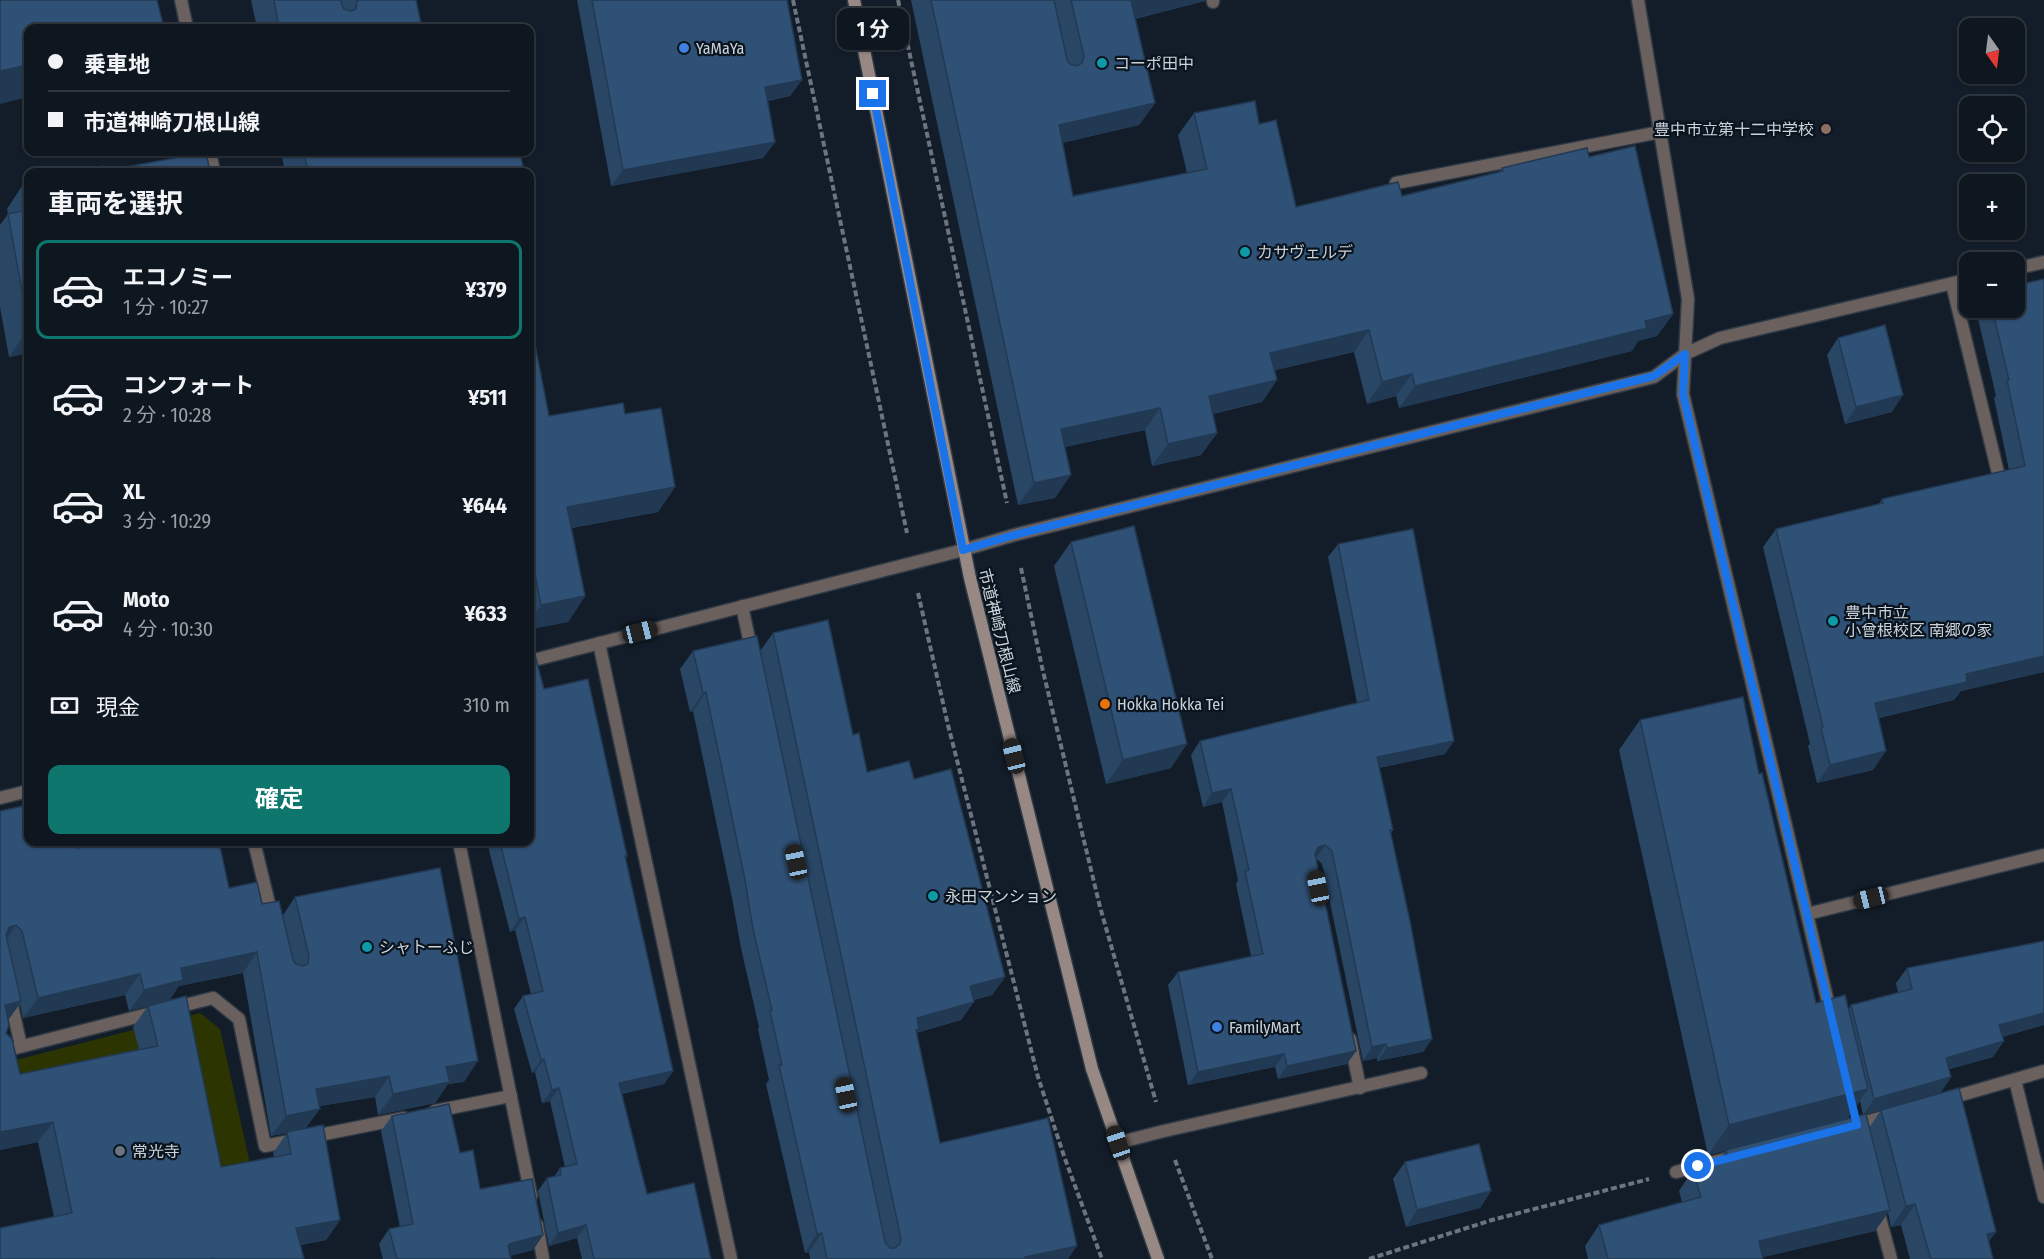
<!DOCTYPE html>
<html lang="ja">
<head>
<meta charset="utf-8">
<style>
	:root { --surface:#0e161f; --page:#1c232c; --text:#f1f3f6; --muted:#9b9fa4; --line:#2e353d; --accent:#0f766e }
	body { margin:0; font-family:"Fira Sans Condensed","Noto Sans JP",sans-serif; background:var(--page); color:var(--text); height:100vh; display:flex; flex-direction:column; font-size:22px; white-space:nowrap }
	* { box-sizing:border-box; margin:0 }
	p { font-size:20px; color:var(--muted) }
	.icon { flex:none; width:33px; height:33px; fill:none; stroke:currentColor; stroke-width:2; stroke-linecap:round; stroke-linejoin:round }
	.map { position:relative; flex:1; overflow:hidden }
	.drawer { position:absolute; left:24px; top:168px; width:510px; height:678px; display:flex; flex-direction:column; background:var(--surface); border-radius:12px; box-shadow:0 2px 4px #0004,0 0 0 2px var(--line) }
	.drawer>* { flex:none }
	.top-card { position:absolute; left:24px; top:24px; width:510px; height:132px; border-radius:12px; box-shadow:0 2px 4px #0004,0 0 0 2px var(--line); display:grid; align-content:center; height:132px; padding:0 24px; background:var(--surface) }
	.needle { width:39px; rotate:166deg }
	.buttons { position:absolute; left:1959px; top:18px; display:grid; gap:12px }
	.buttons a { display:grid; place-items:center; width:66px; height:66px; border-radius:12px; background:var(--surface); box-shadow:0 2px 4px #0004,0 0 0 2px var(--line); font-size:30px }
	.end { position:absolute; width:27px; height:27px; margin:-14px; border:8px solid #1a73e8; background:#fff; box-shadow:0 0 0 3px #fff }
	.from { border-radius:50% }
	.bubble { position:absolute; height:42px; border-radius:12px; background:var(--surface); box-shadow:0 2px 4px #0004,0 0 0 2px var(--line); font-size:20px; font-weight:700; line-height:42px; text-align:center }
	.car { position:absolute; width:18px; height:36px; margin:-18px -9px; border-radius:8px; box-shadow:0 0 4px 2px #0007; background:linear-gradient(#222 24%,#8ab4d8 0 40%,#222 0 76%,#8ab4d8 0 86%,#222 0) }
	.top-card b { display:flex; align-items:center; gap:21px; height:57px; font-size:22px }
	.top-card b+b { border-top:2px solid var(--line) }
	.top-card i { width:15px; height:15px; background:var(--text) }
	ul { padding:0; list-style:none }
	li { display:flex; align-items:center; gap:18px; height:99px; margin:0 12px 9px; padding:0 12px; border:3px solid transparent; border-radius:12px }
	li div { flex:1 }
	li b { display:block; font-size:22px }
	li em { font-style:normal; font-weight:700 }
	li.current { border-color:var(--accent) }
	li>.icon { width:54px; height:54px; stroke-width:1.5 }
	h2 { padding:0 24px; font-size:27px; line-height:72px }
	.pay { display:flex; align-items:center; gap:15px; height:66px; padding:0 24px; font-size:22px }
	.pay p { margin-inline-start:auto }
	.cta { display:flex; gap:12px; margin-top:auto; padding:12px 24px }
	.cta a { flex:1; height:69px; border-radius:12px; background:var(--accent); color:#fff; font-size:24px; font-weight:700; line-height:69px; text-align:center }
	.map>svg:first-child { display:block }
	.green { fill:#2c3502 }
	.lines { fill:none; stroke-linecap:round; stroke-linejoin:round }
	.lane-casing { stroke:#303a45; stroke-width:15 }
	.street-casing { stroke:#303a45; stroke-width:15 }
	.secondary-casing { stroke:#303a45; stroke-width:15 }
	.path { stroke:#6c757f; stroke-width:4; stroke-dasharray:6 3; stroke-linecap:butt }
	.lane { stroke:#6a615e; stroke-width:12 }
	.street { stroke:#6a615e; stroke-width:12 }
	.secondary { stroke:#978884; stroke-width:12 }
	.wall { fill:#294665; fill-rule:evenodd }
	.shaded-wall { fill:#223953 }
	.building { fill:#305176; stroke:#223953; stroke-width:1.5 }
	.route { stroke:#1a73e8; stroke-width:8 }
	.shop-dot { fill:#3f7fe0; stroke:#0a141f; stroke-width:2 }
	.culture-dot { fill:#0f9aa8; stroke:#0a141f; stroke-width:2 }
	.education-dot { fill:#8d6e63; stroke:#0a141f; stroke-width:2 }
	.food-dot { fill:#e8710a; stroke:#0a141f; stroke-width:2 }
	.worship-dot { fill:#6b7280; stroke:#0a141f; stroke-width:2 }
	.labels { text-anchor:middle; stroke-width:4.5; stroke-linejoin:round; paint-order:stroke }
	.poi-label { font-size:16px; fill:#cbd2da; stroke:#0a141f; text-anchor:start }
	.street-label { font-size:16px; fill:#cbd2da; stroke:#0a141f }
</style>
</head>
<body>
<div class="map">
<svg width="2044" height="1259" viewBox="0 0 2044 1259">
	<rect width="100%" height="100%" fill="#131d29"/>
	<polygon class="green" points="200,1013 220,1029 270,1254 46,1114 0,1064"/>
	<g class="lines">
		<g class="lane-casing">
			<g id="lane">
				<polyline points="1213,0 1213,2"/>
				<polyline points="1396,183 1660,132"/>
				<polyline points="1952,284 1999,477"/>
				<polyline points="1350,1039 1360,1088"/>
				<polyline points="2015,1080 2044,1197"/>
			</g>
		</g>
		<g class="street-casing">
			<g id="street">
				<polyline points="181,0 187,28"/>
				<polyline points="1638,0 1688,299 1683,394 1831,1015"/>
				<polyline points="210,152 214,172"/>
				<polyline points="2014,269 2044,262"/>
				<polyline points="742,606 752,653"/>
				<polyline points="599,643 731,1259"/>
				<polyline points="530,661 963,550 1014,535 1654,377 1685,354 1720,338 1970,279"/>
				<polyline points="0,798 28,791"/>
				<polyline points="254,842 272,916"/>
				<polyline points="459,842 531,1196"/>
				<polyline points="1807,914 2044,855"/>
				<polyline points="10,997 21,1046"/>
				<polyline points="173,1008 213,998 239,1019 265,1146 404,1118"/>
				<polyline points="0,1052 156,1012"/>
				<polyline points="1947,1099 2044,1071"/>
				<polyline points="435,1111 511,1096"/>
				<polyline points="1852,1126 1890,1115"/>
				<polyline points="1117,1143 1164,1131 1421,1073"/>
				<polyline points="1676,1172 1733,1157"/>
				<polyline points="1877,1207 1891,1259"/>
				<polyline points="537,1225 543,1259"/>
			</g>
		</g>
		<g class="secondary-casing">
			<polyline id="secondary" points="854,0 970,578 1092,1069 1158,1259"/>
		</g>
		<g class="path">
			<polyline points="793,0 907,533"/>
			<polyline points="898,0 1007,503"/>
			<polyline points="1021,568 1042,667 1100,907 1156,1102"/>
			<polyline points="918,593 948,725 1038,1077 1064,1156 1102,1259"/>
			<polyline points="1175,1160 1212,1259"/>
			<polyline points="1369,1259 1492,1220 1649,1179"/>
		</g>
		<use href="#lane" class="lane"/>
		<use href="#street" class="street"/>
		<use href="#secondary" class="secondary"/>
	</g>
	<g class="wall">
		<polygon points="251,0 416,0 422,28 257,28"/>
		<polygon points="577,0 787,0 802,80 790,96 768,101 775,142 763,158 611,186"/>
		<polygon points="911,0 1206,0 1205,1 1135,19 1155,103 1139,125 1062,143 1073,196 1187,173 1178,135 1194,113 1259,124 1296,207 1402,196 1500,172 1502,168 1589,157 1673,314 1657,336 1638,341 1632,351 1399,408 1396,396 1367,404 1354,352 1275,370 1277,380 1262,402 1213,414 1217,433 1201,455 1152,466 1145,430 1065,447 1055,498 1018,505"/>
		<polygon points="281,152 445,152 446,155 524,172 285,172"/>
		<polygon points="26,180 28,180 28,353 9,357 0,307 0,225 8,214 7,209"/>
		<polygon points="1978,308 2014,308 2044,672 1961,691 1954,700 1879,718 1873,770 1817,783 1808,746 1810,744 1763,547 1776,529 1879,504 1882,499 2009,470 1994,398 1996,396 1976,310"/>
		<polygon points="530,319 549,416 625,414 675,487 658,512 572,528 585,596 568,622 530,629"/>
		<polygon points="1838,338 1892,412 1845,424 1827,355"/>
		<polygon points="1071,542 1171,768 1106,784 1054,566"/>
		<polygon points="1338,544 1445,754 1379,768 1393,830 1391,833 1432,1039 1423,1052 1377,1061 1377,1058 1363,1061 1322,864 1316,858 1347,1064 1278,1079 1275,1067 1188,1085 1168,985 1178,972 1251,956 1236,884 1238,880 1222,802 1203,807 1191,755 1200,741 1357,703 1328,557"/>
		<polygon points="773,633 853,735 867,772 914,779 1005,977 992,995 974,1000 961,1020 916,1033 940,1143 1068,1259 810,1259 809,1252 805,1253 766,1084 769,1080 758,1029 759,1027 741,948 732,898 693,711 690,712 680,669 693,651 760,651"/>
		<polygon points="531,649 544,689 627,856 625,858 673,1071 664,1084 622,1094 647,1194 711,1259 582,1259 577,1238 549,1246 538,1191 547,1178 554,1177 560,1168 565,1167 550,1101 542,1103 535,1072 532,1073 514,1009 523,996 531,994 515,930 510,932 487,842 530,842"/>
		<polygon points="1640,720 1759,774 1816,1003 1849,1009 1851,1005 1898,993 1896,983 1907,968 2044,941 2044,1025 2002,1037 1993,1057 1949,1069 1951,1077 1941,1092 1863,1115 1860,1101 1847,1119 1708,1155 1619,750"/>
		<path d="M0 811 77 848 229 888 262 904 283 915 295 897 464 1082 448 1084 435 1103 378 1115 375 1097 319 1106 306 1128 340 1220 326 1240 301 1245 304 1259H0L54 1217 38 1142 0 1150ZM243 973 271 1136 287 1133 273 1153 274 1157 221 1167 148 1006 133 1027 139 1049 20 1074 6 1033 8 1020 20 1004 23 1018 125 995 129 1011 179 986Z"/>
		<polygon points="1881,1110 1989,1242 1993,1259 1910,1259 1901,1225 1891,1227 1888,1213 1875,1231 1763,1257 1763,1259 1588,1259 1585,1246 1599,1225 1682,1202 1679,1191 1693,1170 1717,1164 1726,1150 1869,1128"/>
		<polygon points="392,1116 460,1153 480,1189 543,1235 533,1250 510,1256 511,1259 383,1259 379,1244 389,1229 400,1227 381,1131"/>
		<polygon points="1405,1162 1491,1191 1480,1208 1406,1227 1393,1179"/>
	</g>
	<g class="shaded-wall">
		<polygon points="1136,0 1206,0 1205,1 1115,23 1131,1"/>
		<polygon points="28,65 28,97 0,104 0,71"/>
		<polygon points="802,80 790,96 753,103 765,87"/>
		<polygon points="1155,103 1139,125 1043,147 1059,125"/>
		<polygon points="775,142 763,158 611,186 623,170"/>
		<polygon points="1673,314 1657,336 1638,341 1632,351 1399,408 1415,386"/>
		<polygon points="28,329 28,353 9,357"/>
		<polygon points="1369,330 1354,352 1255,375 1270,353"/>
		<polygon points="1412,374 1396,396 1367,404 1382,382"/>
		<polygon points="1277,380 1262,402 1194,418 1209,396"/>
		<polygon points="1903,395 1892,412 1845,424 1856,407"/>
		<polygon points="1160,408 1145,430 1045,451 1061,429"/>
		<polygon points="1217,433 1201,455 1152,466 1168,444"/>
		<polygon points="1071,475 1055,498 1018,505 1034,483"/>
		<polygon points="675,487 658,512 550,532 567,507"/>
		<polygon points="585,596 568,622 530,629 530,621 541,605"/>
		<polygon points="2044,656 2044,672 1961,691 1954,700 1862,721 1875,703 1966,674"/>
		<polygon points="706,692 693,711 690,712 703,693"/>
		<polygon points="1454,741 1445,754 1367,770 1377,757"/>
		<polygon points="1187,744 1171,768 1106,784 1123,760"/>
		<polygon points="1886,751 1873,770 1817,783 1830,765"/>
		<polygon points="1231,789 1222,802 1203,807 1212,793"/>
		<polygon points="1325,845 1316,858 1308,860 1318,847"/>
		<polygon points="525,917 515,930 510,932 519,919"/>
		<polygon points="16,925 2,946 9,927"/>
		<polygon points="257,952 243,973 179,986 169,1001 129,1011 144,990 181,968"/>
		<polygon points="140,974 125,995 23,1018 38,998"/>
		<polygon points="1005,977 992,995 957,1004 970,986"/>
		<polygon points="21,1001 7,1022 5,1005"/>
		<polygon points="974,1002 961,1020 916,1033 917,1018"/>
		<polygon points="2044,1013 2044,1025 1988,1041 1999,1025"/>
		<polygon points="1432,1039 1423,1052 1377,1061 1387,1048"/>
		<polygon points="2004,1041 1993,1057 1936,1073 1946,1058"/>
		<polygon points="1386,1044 1377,1058 1363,1061 1372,1047"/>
		<polygon points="1356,1051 1347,1064 1278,1079 1287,1066"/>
		<polygon points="1284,1054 1275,1067 1188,1085 1198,1072"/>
		<polygon points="544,1059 535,1072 532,1073 541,1060"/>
		<polygon points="478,1061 464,1082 448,1084 435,1103 378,1115 393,1094 446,1067"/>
		<polygon points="673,1071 664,1084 610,1096 619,1083"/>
		<polygon points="389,1076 375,1097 302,1109 316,1089"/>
		<polygon points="1951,1077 1941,1092 1863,1115 1874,1099"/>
		<polygon points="559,1088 550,1101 542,1103 552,1090"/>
		<polygon points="1868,1089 1847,1119 1708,1155 1729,1125"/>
		<polygon points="320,1109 305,1129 271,1136 286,1116"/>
		<polygon points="53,1122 38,1142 0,1150 0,1132"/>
		<polygon points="1491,1191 1480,1208 1406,1227 1417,1210"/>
		<polygon points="1915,1204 1901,1225 1891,1227 1906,1206"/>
		<polygon points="1890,1210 1875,1231 1755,1259 1759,1241"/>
		<polygon points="340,1220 326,1240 282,1248 296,1228"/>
		<polygon points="586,1225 577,1238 549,1246 558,1233"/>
		<polygon points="1996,1232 1981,1253 1987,1234"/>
		<polygon points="822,1233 809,1252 805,1253 817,1234"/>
		<polygon points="543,1235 533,1250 499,1259 509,1244"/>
		<polygon points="1077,1246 1068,1259 1023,1259 1025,1257"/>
	</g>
	<g class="building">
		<polygon points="0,0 157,0 164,28 28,28 28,65 0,71"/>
		<polygon points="274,0 341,0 342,5 344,9 351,11 356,9 357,0 416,0 422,28 279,28"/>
		<polygon points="592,0 787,0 802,80 765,87 775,142 623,170"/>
		<polygon points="931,0 1054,0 1067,60 1070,64 1077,66 1082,63 1084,56 1071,0 1136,0 1131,1 1155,103 1059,125 1073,196 1207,169 1194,113 1255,101 1259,124 1276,120 1296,207 1398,182 1402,196 1503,171 1502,168 1587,148 1589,157 1635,146 1673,314 1645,321 1647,328 1415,386 1412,374 1382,382 1369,330 1270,353 1277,380 1209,396 1217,433 1168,444 1160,408 1061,429 1071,475 1034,483"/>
		<polygon points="206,152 210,172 68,172 104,166 105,171"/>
		<polygon points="304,152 374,152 382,155 387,152 445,152 446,155 463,152 520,152 524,172 308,172"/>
		<polygon points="28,210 28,324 8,214"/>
		<polygon points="2044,279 2044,656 1966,674 1967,682 1875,703 1886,751 1830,765 1821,728 1823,727 1776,529 1883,503 1882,499 2025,466 2007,380 2009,380 1992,308 2014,308 2014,286"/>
		<polygon points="530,319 549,416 623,403 625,414 661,408 675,487 567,507 585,596 541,605 530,549"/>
		<polygon points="1885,325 1903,395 1856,407 1838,338"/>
		<polygon points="1134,526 1187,744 1123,760 1071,542"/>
		<polygon points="1413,529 1454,741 1377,757 1393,830 1390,830 1410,921 1432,1039 1387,1048 1386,1044 1372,1047 1332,851 1325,845 1318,847 1315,854 1356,1051 1287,1066 1284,1054 1198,1072 1178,972 1263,954 1245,871 1249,870 1231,789 1212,793 1200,741 1369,700 1338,544"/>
		<polygon points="828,620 853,735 859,733 867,772 909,761 914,779 951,769 1005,977 970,986 974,1002 917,1018 919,1029 916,1030 940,1143 1048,1118 1077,1246 1025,1257 1025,1259 827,1259 822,1233 817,1234 779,1065 782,1065 770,1011 772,1010 753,929 745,880 706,692 703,693 693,651 757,636 885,1242 890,1248 895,1248 900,1244 901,1239 773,633"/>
		<polygon points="530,632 532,644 531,649 535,655 544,689 588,679 627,856 625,856 673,1071 619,1083 647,1194 694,1183 711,1259 594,1259 586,1225 558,1233 547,1178 561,1175 560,1168 577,1164 559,1088 552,1090 544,1059 541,1060 523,996 543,991 525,917 519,919 500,842 530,842"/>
		<polygon points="1743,697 1759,774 1762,773 1816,1003 1845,995 1868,1089 1729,1125 1640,720"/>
		<polygon points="28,805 28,842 76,842 77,848 105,842 219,842 229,888 257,882 262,904 279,901 293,960 296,964 303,966 308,964 309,956 295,897 440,868 478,1061 446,1067 450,1082 393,1094 389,1076 316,1089 320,1109 286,1116 257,952 181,968 183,980 144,990 140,974 38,998 22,931 16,925 9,927 6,935 21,1001 5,1005 9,1025 6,1033 12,1039 20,1074 158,1046 148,1006 186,996 221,1167 291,1154 287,1132 323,1125 340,1220 296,1228 304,1259 215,1259 214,1258 210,1259 0,1259 0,1228 72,1213 53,1122 0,1132 0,811"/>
		<polygon points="2044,941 2044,1013 1999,1025 2004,1041 1946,1058 1951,1077 1874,1099 1851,1005 1912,989 1907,968"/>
		<polygon points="1959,1088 1996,1232 1987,1234 1993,1259 1931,1259 1915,1204 1906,1206 1881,1110"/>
		<polygon points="449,1104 460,1153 473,1150 480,1189 532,1179 543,1235 509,1244 508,1246 511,1259 397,1259 389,1229 413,1224 392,1116"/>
		<polygon points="1866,1114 1890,1210 1759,1241 1763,1259 1608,1259 1599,1225 1701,1197 1693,1170 1729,1161 1726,1150"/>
		<polygon points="1479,1144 1491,1191 1417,1210 1405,1162"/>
	</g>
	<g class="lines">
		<polyline class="route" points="873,94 963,550 1014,535 1654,376 1685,354 1683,394 1857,1125 1698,1166"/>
	</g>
	<g class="shop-dot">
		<circle cx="684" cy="48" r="6"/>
		<circle cx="1217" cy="1027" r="6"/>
	</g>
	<g class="culture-dot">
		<circle cx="1102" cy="63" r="6"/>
		<circle cx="1245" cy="252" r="6"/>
		<circle cx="1833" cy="621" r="6"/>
		<circle cx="933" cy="896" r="6"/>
		<circle cx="367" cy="947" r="6"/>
	</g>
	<circle class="education-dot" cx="1826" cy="129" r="6"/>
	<circle class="food-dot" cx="1105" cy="704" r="6"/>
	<circle class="worship-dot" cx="120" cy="1151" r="6"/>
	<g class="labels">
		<g class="poi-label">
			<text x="696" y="54">YaMaYa</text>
			<text x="1114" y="69">コーポ田中</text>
			<text x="1814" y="135" text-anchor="end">豊中市立第十二中学校</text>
			<text x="1257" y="258">カサヴェルデ</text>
			<text x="1845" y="618">豊中市立<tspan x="1845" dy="18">小曾根校区 南郷の家</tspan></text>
			<text x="1117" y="710">Hokka Hokka Tei</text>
			<text x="945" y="902">永田マンション</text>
			<text x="379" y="953">シャトーふじ</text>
			<text x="1229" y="1033">FamilyMart</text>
			<text x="132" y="1157">常光寺</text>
		</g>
		<g class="street-label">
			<text transform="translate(1000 631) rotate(76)" y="6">市道神崎刀根山線</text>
		</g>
	</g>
</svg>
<div class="buttons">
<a><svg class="needle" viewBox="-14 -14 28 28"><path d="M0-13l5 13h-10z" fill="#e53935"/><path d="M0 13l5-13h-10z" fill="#9b9fa4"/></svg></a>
<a><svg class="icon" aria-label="locate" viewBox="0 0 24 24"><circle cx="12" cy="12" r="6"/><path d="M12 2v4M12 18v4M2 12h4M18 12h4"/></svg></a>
<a>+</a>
<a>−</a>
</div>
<i class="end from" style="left:1698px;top:1166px"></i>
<i class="end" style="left:873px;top:94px"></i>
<div class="bubble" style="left:837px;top:8px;width:72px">1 分</div>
<i class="car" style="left:640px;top:632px;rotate:76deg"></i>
<i class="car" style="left:1014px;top:756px;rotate:346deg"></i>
<i class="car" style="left:796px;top:862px;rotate:348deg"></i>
<i class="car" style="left:1318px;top:888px;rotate:348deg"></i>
<i class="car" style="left:1871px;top:898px;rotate:256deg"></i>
<i class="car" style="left:846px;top:1095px;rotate:348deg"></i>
<i class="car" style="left:1118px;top:1143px;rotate:341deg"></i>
<div class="top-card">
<b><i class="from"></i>乗車地</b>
<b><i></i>市道神崎刀根山線</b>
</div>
<section class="drawer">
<h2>車両を選択</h2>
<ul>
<li class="current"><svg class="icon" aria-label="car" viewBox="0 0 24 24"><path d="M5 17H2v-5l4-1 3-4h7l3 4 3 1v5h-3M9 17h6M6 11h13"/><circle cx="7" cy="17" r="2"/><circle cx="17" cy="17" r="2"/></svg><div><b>エコノミー</b><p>1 分 · 10:27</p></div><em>¥379</em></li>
<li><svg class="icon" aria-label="car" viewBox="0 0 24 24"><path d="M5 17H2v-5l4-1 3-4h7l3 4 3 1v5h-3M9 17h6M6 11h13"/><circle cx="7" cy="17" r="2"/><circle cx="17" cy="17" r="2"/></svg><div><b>コンフォート</b><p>2 分 · 10:28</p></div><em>¥511</em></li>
<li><svg class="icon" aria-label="car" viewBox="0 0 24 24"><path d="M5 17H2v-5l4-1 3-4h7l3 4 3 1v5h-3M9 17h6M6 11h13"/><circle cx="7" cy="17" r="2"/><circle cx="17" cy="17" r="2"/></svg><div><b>XL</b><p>3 分 · 10:29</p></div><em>¥644</em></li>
<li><svg class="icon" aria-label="car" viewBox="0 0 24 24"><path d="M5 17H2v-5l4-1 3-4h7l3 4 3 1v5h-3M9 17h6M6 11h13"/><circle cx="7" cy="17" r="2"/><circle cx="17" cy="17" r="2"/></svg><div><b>Moto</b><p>4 分 · 10:30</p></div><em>¥633</em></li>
</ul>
<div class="pay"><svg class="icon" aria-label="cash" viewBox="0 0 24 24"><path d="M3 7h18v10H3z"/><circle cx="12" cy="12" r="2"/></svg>現金<p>310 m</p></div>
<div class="cta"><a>確定</a></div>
</section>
</div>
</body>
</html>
